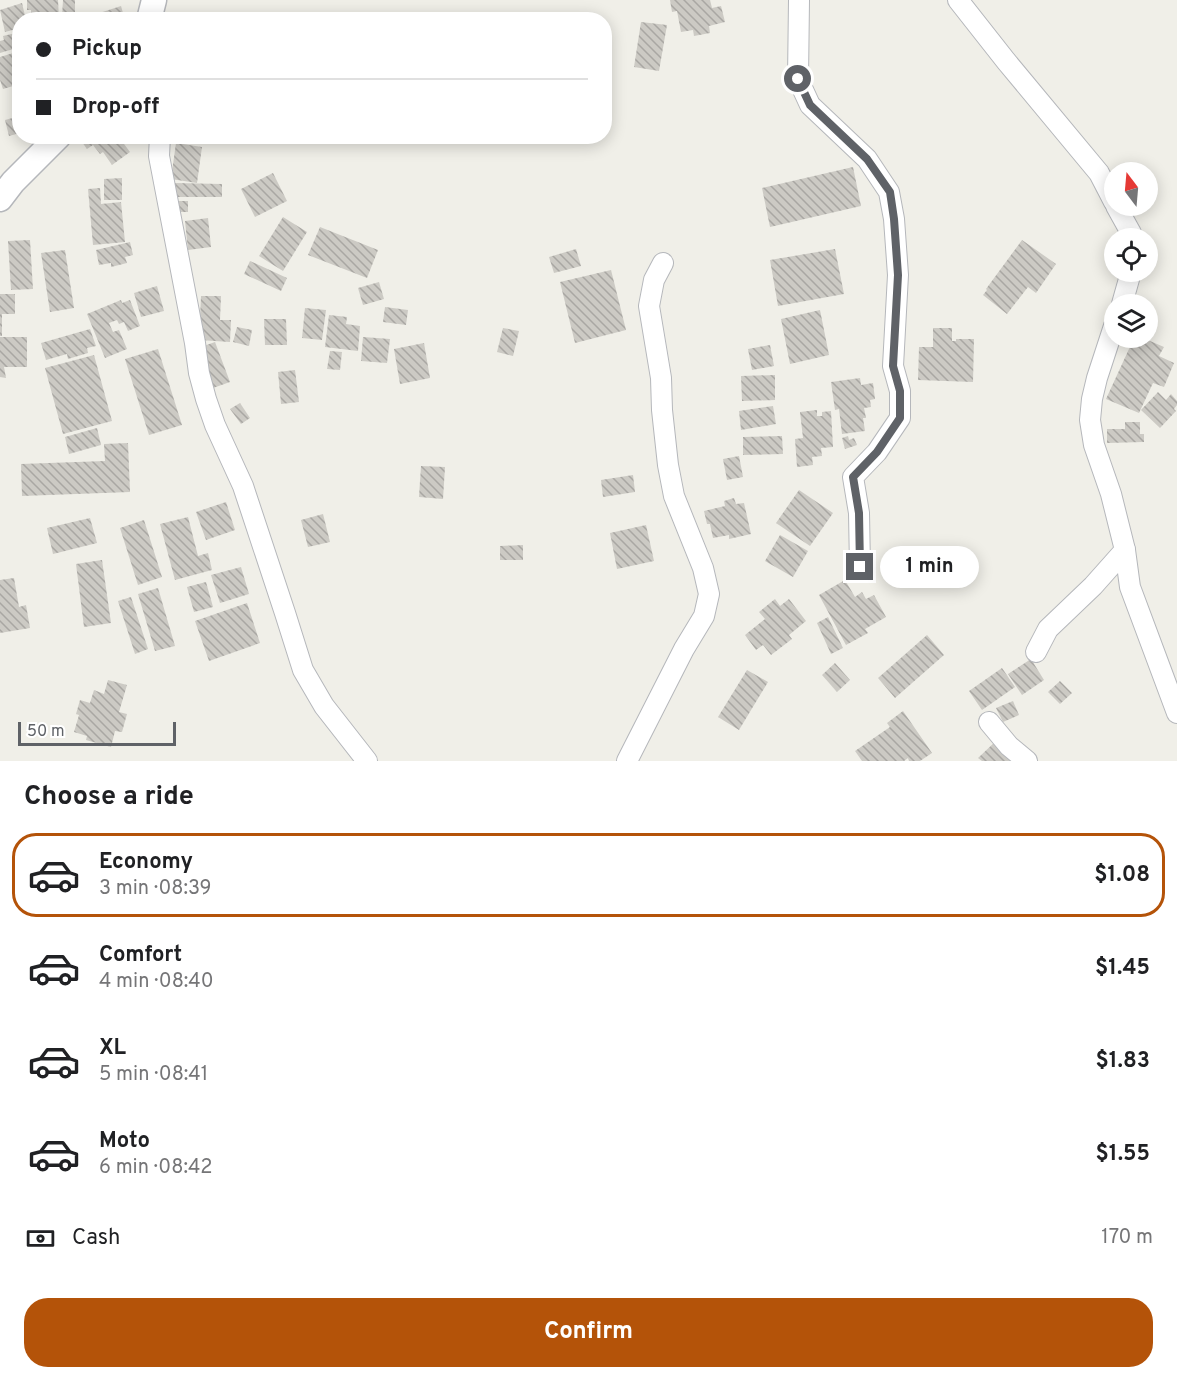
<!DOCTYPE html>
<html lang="en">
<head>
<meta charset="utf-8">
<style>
	:root { --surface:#fff; --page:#f2f2f2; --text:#202124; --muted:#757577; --line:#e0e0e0; --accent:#b45309 }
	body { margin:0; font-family:Overpass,sans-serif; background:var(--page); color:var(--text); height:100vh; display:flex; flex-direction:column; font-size:22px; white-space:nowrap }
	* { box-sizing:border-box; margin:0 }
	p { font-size:20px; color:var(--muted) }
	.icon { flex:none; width:33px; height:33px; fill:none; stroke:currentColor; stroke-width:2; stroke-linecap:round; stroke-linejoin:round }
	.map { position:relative; height:761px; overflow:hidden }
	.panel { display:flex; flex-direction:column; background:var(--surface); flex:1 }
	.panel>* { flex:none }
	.guide { position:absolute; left:12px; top:12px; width:600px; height:132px; border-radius:24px; box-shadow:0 3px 15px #0003; display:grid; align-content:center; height:132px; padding:0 24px; background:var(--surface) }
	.needle { width:39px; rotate:344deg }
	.buttons { position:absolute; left:1104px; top:162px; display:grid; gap:12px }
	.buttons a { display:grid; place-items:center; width:54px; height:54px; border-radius:50%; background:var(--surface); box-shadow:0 3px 15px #0003; font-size:30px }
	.scale { position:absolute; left:18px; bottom:15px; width:158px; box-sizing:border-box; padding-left:6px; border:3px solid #5f6267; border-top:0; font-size:16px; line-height:21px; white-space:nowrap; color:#5f6267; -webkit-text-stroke:4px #fff; paint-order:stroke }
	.end { position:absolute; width:27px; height:27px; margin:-14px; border:8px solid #5f6267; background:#fff; box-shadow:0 0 0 3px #fff }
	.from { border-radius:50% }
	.bubble { position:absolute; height:42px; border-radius:21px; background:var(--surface); box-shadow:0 3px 15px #0003; font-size:20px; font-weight:700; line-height:42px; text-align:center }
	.guide b { display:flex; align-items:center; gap:21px; height:57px; font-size:22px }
	.guide b+b { border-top:2px solid var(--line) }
	.guide i { width:15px; height:15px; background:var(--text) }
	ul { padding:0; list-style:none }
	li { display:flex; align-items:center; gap:18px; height:84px; margin:0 12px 9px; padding:0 12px; border:3px solid transparent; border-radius:24px }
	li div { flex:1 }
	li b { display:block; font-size:22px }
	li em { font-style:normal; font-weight:700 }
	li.active { border-color:var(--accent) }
	li>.icon { width:54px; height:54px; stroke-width:1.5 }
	h2 { padding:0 24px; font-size:27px; line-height:72px }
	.pay { display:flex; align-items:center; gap:15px; height:66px; padding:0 24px; font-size:22px }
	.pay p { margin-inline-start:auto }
	.cta { display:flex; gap:12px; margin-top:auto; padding:12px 24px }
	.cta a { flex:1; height:69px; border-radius:24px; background:var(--accent); color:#fff; font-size:24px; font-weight:700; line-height:69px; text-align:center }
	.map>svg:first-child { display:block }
	.building { fill:url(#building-back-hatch) }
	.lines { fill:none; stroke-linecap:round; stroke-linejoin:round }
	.minor-casing { stroke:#b5b7bb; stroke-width:22 }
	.tertiary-casing { stroke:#b5b7bb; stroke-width:27 }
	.minor { stroke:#fff; stroke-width:20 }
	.tertiary { stroke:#fff; stroke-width:24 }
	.route { stroke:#5f6267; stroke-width:8 }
</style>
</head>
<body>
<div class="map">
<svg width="1177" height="761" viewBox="0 0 1177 761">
	<defs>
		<pattern id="building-back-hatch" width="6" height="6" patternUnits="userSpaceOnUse" patternTransform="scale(1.5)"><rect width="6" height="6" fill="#cccac4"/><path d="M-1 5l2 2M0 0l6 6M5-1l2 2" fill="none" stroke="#a9a7a3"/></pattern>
	</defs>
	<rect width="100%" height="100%" fill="#f0efe8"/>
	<g class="building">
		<polygon points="27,0 58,0 59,19 31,20 31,10 27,10"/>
		<polygon points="63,0 75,0 75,17 62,17"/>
		<polygon points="670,0 710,0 712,8 721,6 725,22 709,26 710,33 694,36 693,30 681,32 677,11 672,12"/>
		<polygon points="22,3 26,20 20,20 20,28 5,32 0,10"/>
		<polygon points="121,6 125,20 81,20 81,19"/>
		<polygon points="641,22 667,25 659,71 634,67"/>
		<polygon points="20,32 20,47 0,53 0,41 4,40 3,36"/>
		<polygon points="20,51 20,84 3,89 0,80 0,57"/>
		<polygon points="20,116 20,133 9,136 5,120"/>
		<polygon points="82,136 118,136 130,152 112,165 103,152 100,154 93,145 87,149 79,138"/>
		<polygon points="176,143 202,147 197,183 171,179"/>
		<polygon points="853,167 861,206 770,227 762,188"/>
		<polygon points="273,173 287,201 255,217 241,189"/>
		<polygon points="122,178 122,200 104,200 104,179"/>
		<polygon points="175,183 222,184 222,197 175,197"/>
		<polygon points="100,188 101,204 121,202 125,242 93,245 88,189"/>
		<rect x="176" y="201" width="12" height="11"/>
		<polygon points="283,217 307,232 283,271 259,256"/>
		<polygon points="208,218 211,247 188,250 185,221"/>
		<polygon points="320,227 378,250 367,278 308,255"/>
		<polygon points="30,240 33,289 11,290 8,241"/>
		<polygon points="1022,240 1056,264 1036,293 1028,287 1007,314 983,295 987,290 986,289"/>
		<polygon points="130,242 133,255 125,257 127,263 111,267 111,263 99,265 96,250"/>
		<polygon points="576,249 581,266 554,273 549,257"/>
		<polygon points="835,249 844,294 778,306 770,260"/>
		<polygon points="65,250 74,308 50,312 41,253"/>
		<polygon points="250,261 287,278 281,291 244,274"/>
		<polygon points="611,270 626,330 575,343 560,282"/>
		<polygon points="379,282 384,299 363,305 358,288"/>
		<polygon points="157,286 164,311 141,317 134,293"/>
		<polygon points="0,294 15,294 15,314 2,314 2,336 0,336"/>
		<polygon points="201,296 221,296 220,320 231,320 230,342 199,340"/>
		<polygon points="121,300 122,303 130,300 140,326 128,331 124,322 119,324 117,320 109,323 113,332 119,330 127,349 105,358 87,314"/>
		<polygon points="385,307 408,310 406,325 383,322"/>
		<polygon points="305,308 326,310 322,340 302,338"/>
		<polygon points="820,310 829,355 790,364 781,319"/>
		<polygon points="329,315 347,317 346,324 360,326 358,351 325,347"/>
		<polygon points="264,319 286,319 287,345 265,345"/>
		<polygon points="237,327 252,330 249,346 233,342"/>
		<polygon points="503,328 519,331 513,356 497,352"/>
		<polygon points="933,328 952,328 952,341 956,341 956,339 974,339 973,382 918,380 919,347 933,347"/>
		<polygon points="90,329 96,346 87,348 88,353 68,359 67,354 46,360 41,343"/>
		<polygon points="0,337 27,337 27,367 4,367 6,378 0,377"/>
		<polygon points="363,337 390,339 387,363 361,361"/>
		<polygon points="1134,338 1143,338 1164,347 1159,356 1174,363 1164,387 1153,383 1139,413 1106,399"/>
		<polygon points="215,342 230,382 213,388 198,348"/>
		<polygon points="424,343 430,378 400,384 394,349"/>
		<polygon points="770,345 774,366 752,370 748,349"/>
		<polygon points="158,349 182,425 149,435 125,359"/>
		<polygon points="330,351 342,352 340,370 327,369"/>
		<polygon points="94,355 112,421 63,434 45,368"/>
		<polygon points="295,370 299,402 281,404 278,372"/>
		<polygon points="775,375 775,400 742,401 741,376"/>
		<polygon points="860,378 861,385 873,383 875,399 870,400 871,407 864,408 866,418 863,418 865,431 842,434 839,409 835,410 831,382"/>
		<polygon points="1158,392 1166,400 1171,394 1177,401 1177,405 1174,409 1176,411 1160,428 1141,410"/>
		<polygon points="240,403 250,418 241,424 230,409"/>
		<polygon points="773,406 776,424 741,430 739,411"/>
		<polygon points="817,410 817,416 822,416 822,412 831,411 833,447 821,448 822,456 812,457 813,465 797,467 795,439 803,438 800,412"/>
		<polygon points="1125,422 1140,422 1140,434 1144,434 1144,442 1107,443 1107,429 1125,429"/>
		<polygon points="97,428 101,445 69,454 65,437"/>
		<polygon points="782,436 783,454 743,455 743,437"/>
		<polygon points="848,436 849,440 854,438 857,445 845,449 842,438"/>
		<polygon points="128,443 130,492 22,496 21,464 105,461 104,444"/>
		<polygon points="739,456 743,477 727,480 723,459"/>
		<polygon points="421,466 445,467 443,499 419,497"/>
		<polygon points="633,475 635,492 603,497 601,480"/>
		<polygon points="799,490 833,513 810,546 776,523"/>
		<polygon points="734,498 736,504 744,503 751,534 729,539 729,535 713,538 710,524 707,524 704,511 725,506 724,501"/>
		<polygon points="226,502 235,530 206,540 196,512"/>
		<polygon points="323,514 330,542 308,547 301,520"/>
		<polygon points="188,517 198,556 208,553 212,570 175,580 160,524"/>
		<polygon points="90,518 97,543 53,554 47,528"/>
		<polygon points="144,520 162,577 138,585 120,528"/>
		<polygon points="646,525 654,561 617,569 610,533"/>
		<polygon points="780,535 808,551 793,577 765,561"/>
		<polygon points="523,545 523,560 500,560 500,546"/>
		<polygon points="102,560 111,623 84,627 76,564"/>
		<polygon points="241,567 249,594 220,603 211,575"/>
		<polygon points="14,578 19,607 26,605 30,628 0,633 0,580"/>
		<polygon points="845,580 855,597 862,592 866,599 874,595 886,617 865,629 868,633 846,645 819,595"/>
		<polygon points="206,582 213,607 194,612 187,587"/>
		<polygon points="158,588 175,646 155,651 138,594"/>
		<polygon points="131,597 148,649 135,654 118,601"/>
		<polygon points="775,599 780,606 789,599 806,621 789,635 792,639 771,655 763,645 756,650 745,635 765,619 759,612"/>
		<polygon points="247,603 260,643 209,661 195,621"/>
		<polygon points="828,617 843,648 831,654 817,623"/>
		<polygon points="927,635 944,655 895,698 878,678"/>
		<polygon points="1031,659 1044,680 1022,695 1008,674"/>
		<polygon points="835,663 850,680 837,692 822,675"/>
		<polygon points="1002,668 1015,687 982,710 969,691"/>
		<polygon points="747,670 768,682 739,730 718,717"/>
		<polygon points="108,680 127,685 119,712 127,714 122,732 115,731 111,747 86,740 87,736 74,732 79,715 76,714 80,700 90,703 94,690 104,694"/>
		<polygon points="1060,681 1072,693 1060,704 1048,692"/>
		<polygon points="1013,701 1019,715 1003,722 996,708"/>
		<polygon points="903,711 932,753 920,761 909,761 908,758 904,761 862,761 855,751 890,727 887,723"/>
		<polygon points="997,740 1016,761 982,761 978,758"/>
	</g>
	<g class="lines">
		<g class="minor-casing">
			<g id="minor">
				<polyline points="799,0 798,79 810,105 867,159 889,192 894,219 898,275 893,366 900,391 900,418 877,452 853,477 859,513 860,567"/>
				<polyline points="958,0 1006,61 1099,173 1114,202"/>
				<polyline points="160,136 159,156 195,343 199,373 206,399 215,425 243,486 285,613 303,670 324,706 367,761"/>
				<polyline points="1116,206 1131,233 1131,238"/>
				<polyline points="1122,304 1131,272"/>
				<polyline points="1114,326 1097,378 1092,399 1090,420 1094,445 1111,494 1125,550 1130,587 1177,713"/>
				<polyline points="1036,652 1048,629 1093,586 1125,550"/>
				<polyline points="989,722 1009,746 1027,761"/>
				<polyline points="627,761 684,649 704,616 709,594 703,568 674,496 668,465 662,410 661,378 649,306 654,280 663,263"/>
			</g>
		</g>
		<g class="tertiary-casing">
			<g id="tertiary">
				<polyline points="149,20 154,0"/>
				<polyline points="0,199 13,182 59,136"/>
			</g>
		</g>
		<use href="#minor" class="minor"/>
		<use href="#tertiary" class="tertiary"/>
	</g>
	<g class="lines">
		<polyline class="route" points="798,79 810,105 867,159 890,192 894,219 898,275 893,366 900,391 900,418 877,452 853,477 859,513 860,567"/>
	</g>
</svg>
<div class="buttons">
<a><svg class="needle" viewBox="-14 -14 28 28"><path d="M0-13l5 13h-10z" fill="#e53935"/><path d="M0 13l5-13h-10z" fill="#757577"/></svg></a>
<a><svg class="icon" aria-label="locate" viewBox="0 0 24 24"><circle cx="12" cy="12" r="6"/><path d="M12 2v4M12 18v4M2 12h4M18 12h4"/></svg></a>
<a><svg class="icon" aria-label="layers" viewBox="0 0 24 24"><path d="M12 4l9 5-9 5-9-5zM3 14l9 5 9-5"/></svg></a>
</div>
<div class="scale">50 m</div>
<i class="end from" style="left:798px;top:79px"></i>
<i class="end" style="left:860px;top:567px"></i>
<div class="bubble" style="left:880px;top:546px;width:99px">1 min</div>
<div class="guide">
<b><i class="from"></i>Pickup</b>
<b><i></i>Drop-off</b>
</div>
</div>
<section class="panel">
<h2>Choose a ride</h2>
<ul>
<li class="active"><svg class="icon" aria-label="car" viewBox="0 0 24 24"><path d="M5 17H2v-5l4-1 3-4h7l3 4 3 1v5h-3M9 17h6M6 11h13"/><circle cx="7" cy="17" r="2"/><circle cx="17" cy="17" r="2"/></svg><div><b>Economy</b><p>3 min · 08:39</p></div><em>$1.08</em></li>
<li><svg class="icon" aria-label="car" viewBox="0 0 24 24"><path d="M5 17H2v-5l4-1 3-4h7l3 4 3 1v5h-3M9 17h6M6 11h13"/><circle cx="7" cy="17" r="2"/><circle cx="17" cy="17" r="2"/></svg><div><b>Comfort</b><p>4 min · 08:40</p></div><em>$1.45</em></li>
<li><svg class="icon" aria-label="car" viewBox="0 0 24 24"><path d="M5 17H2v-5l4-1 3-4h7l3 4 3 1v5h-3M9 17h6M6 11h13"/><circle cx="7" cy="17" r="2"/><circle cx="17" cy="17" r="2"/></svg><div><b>XL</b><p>5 min · 08:41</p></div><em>$1.83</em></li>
<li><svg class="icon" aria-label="car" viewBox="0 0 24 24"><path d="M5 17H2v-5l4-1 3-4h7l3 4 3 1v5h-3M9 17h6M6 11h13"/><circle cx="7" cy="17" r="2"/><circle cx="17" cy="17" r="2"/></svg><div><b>Moto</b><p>6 min · 08:42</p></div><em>$1.55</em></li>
</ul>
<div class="pay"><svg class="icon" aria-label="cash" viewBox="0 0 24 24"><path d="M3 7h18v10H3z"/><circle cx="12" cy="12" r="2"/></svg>Cash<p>170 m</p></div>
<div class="cta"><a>Confirm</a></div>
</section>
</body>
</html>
